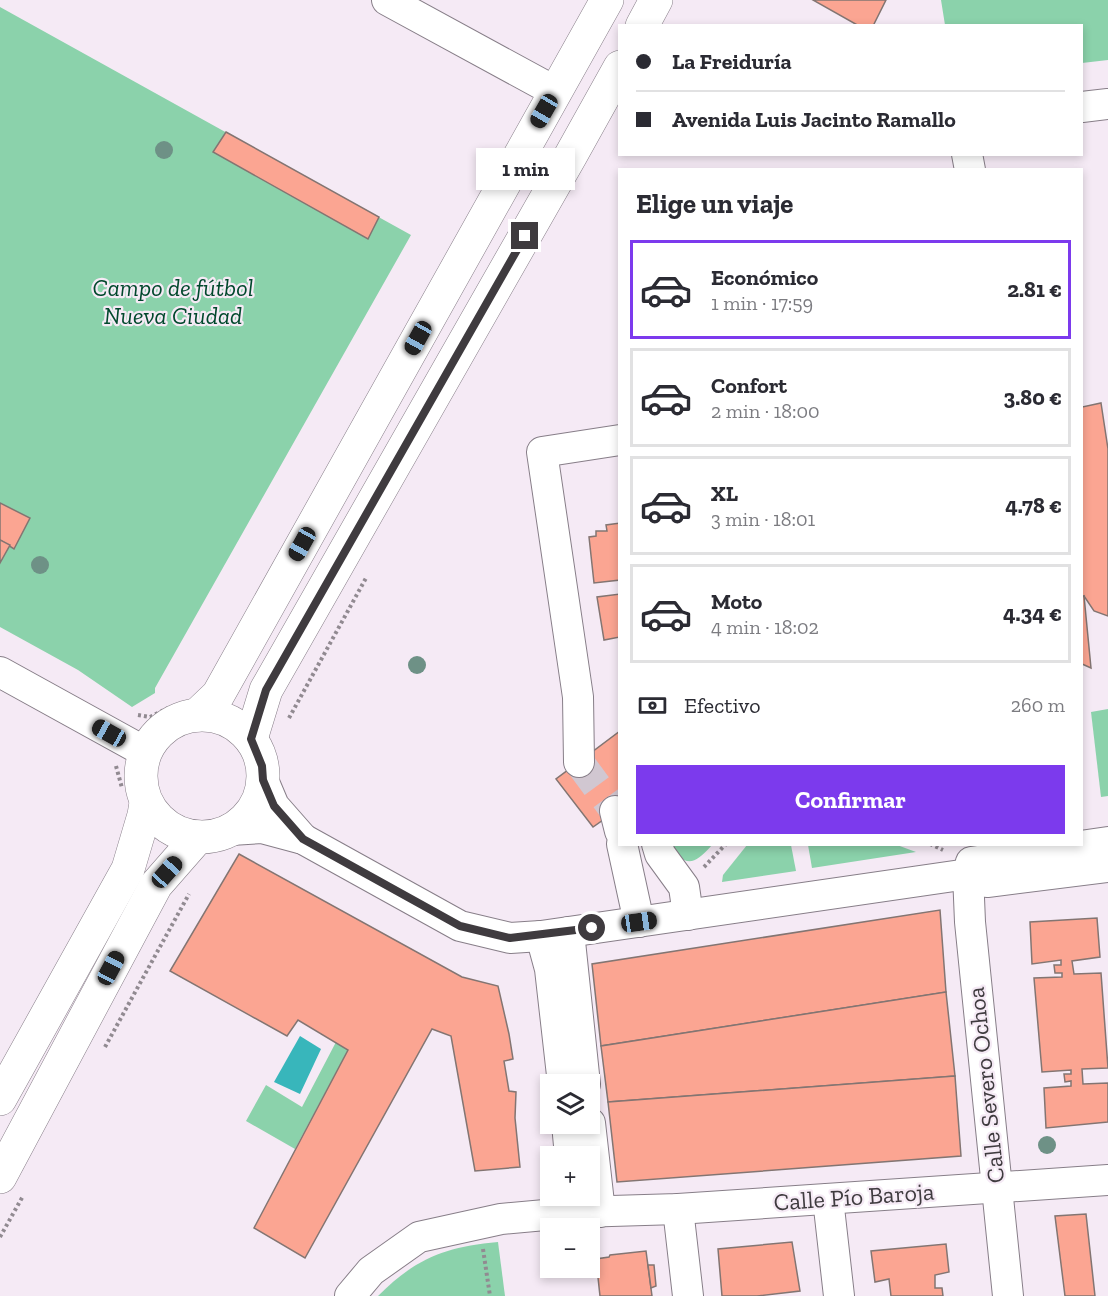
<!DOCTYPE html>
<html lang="es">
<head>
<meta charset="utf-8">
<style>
	:root { --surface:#fff; --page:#f7f7f7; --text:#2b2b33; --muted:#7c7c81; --line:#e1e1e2; --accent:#7c3aed }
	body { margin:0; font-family:"Zilla Slab",serif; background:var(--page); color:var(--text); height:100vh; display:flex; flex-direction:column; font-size:22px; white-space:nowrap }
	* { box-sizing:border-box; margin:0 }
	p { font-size:20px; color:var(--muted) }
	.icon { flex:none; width:33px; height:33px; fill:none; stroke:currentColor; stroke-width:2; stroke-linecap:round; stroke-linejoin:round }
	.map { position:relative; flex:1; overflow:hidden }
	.panel { position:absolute; left:618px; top:168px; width:465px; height:678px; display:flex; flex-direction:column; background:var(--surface); border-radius:0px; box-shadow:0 3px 9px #0003 }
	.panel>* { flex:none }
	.guide { position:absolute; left:618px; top:24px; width:465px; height:132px; border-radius:0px; box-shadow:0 3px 9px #0003; display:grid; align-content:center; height:132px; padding:0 18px; background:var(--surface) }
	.buttons { position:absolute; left:540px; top:1074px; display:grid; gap:12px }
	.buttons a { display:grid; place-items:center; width:60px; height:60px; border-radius:0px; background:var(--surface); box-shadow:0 3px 9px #0003; font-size:30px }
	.end { position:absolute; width:27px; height:27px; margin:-14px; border:8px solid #3f3b3f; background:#fff; box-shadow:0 0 0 3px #fff }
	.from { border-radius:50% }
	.bubble { position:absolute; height:42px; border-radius:0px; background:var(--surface); box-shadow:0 3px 9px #0003; font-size:20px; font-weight:700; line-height:42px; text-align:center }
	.car { position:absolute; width:18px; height:36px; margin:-18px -9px; border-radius:8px; box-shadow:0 0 4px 2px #0007; background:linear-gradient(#222 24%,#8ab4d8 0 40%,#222 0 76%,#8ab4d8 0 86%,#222 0) }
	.guide b { display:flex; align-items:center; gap:21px; height:57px; font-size:22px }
	.guide b+b { border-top:2px solid var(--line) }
	.guide i { width:15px; height:15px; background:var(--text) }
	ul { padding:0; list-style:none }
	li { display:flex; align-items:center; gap:18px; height:99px; margin:0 12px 9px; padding:0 6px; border:3px solid var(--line); border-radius:0px }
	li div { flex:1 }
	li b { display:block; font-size:22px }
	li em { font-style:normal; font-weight:700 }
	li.active { border-color:var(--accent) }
	li>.icon { width:54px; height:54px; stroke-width:1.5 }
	h2 { padding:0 18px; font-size:27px; line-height:72px }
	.pay { display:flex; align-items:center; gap:15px; height:66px; padding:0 18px; font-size:22px }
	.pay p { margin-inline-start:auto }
	.button { display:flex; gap:12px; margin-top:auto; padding:12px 18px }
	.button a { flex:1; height:69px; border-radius:0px; background:var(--accent); color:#fff; font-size:24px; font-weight:700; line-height:69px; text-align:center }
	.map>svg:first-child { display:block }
	.green { fill:#8bd2ab }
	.water { fill:#38b6bb }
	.building { fill:#fba592; stroke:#837572; stroke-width:1.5 }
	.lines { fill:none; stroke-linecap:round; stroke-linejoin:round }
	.minor-tunnel { stroke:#d1c7d1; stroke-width:30; stroke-dasharray:30 15; stroke-linecap:butt }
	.minor-casing { stroke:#877e88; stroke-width:32 }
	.major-casing { stroke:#877e88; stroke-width:34 }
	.path { stroke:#918a91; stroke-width:4; stroke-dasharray:3 3; stroke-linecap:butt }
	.minor { stroke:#fff; stroke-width:30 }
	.major { stroke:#fff; stroke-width:33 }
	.tree { fill:#6e9186 }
	.route { stroke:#3f3b3f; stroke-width:8 }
	.labels { text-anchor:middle; stroke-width:4.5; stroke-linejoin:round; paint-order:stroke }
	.park-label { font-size:24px; font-style:italic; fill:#00482c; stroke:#f5eaf5 }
	.street-label { font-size:24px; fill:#3f3b3f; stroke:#f5eaf5 }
</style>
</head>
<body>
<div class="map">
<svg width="1108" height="1296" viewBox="0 0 1108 1296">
	<rect width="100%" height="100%" fill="#f5eaf5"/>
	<g class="green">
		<polygon points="941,0 1108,0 1108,60 1082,63 1082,26 945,25"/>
		<polygon points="0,7 411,235 155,688 155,693 132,707 78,670 0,627"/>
		<polygon points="1108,709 1108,796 1101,797 1091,712"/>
		<path d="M664 845H712C691 869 686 864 664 845Z"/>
		<polygon points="747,845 791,845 796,871 722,882 723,875"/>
		<polygon points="808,845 897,845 916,852 812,868"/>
		<polygon points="336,1042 348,1050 295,1149 246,1121 266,1085 302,1107"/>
		<path d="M498 1242 505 1296H378C416 1258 445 1247 498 1242Z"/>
	</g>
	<polygon class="water" points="300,1036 321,1049 300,1094 274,1082"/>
	<g class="building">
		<polygon points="813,0 886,0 873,26 859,26"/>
		<polygon points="226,132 379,217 368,239 213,152"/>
		<polygon points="1101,403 1108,449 1108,616 1094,611 1084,596 1082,597 1082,407"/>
		<polygon points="0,503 30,518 14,549 0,540"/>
		<polygon points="620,523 620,580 594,583 589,537 596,536 596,531 607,531 606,525"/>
		<polygon points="0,540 10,545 0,563"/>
		<polygon points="620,594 620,637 604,640 597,597"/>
		<polygon points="1084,596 1091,668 1082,664 1082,597"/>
		<polygon points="620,731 620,808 593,827 556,779"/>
		<polygon points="239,854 462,977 498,986 509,1034 513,1059 504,1061 509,1091 516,1092 515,1118 520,1167 475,1171 451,1036 432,1029 305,1258 254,1228 348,1050 298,1020 287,1036 170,971"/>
		<polygon points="940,910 946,992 601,1046 592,964"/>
		<polygon points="1097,918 1100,957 1072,961 1074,974 1101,973 1108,1068 1082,1069 1083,1084 1108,1083 1108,1122 1046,1128 1044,1088 1071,1086 1071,1081 1065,1082 1064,1074 1071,1074 1071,1070 1042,1072 1034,978 1062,977 1062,973 1055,973 1054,965 1061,965 1061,960 1032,964 1030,922"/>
		<polygon points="946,992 955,1076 608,1102 601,1046"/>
		<polygon points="955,1076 961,1156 617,1182 608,1102"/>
		<polygon points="1086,1214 1095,1296 1065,1296 1055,1216"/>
		<polygon points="792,1242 800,1291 757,1296 722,1296 718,1249"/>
		<polygon points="946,1244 949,1272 935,1275 935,1288 942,1288 943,1296 891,1296 889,1279 875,1282 871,1251"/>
		<polygon points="646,1251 652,1296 600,1296 596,1259 609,1257 610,1255"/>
		<polygon points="648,1265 654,1265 656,1286 651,1288"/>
	</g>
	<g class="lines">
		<polyline class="minor-tunnel" points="579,762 615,811"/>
		<g class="minor-casing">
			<g id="minor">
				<polyline points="387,0 556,92"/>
				<polyline points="1082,107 1108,104"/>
				<polyline points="967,154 970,170"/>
				<polyline points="0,672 145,752"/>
				<polyline points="579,762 578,697 542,452 620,440"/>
				<polyline points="263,780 274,806 303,839"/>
				<polyline points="615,811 620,831"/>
				<polyline points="231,830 262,828 303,839 460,926 510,938 541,936 968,874 987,882 1108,867"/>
				<polyline points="622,844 639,922"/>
				<polyline points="657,844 660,854 684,887 688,915"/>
				<polyline points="569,932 585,1084"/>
				<polyline points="541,936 550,969 563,1084"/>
				<polyline points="590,1123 600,1212"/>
				<polyline points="567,1124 570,1156"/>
				<polyline points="828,1199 839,1296"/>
				<polyline points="678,1209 688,1296"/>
				<polyline points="350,1296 371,1271 419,1237 501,1219 578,1212 678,1209 1108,1180"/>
				<polyline points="1008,1296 970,922 968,874 971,862 1108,842"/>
			</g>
		</g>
		<g class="major-casing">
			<g id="major">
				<polyline points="642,26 656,0"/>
				<polyline points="197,715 218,695 607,0"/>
				<circle cx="202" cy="776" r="61"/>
				<polyline points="251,739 266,690 571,155 620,67"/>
				<polyline points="0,1099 128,869 144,815 146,803"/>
				<polyline points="0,1177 156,885 198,837"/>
			</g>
		</g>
		<g class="path">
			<polyline points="138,715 150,717 170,707"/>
			<polyline points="289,718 366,578"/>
			<polyline points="116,766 122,788"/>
			<polyline points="930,844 943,850"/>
			<polyline points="704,867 726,844"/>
			<polyline points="105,1047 189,894"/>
			<polyline points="0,1237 23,1196"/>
			<polyline points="483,1249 490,1296"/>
		</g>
		<use href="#minor" class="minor"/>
		<use href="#major" class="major"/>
	</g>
	<g class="tree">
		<circle cx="164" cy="150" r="9"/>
		<circle cx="40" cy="565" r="9"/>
		<circle cx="417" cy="665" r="9"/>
		<circle cx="1047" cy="1145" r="9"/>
	</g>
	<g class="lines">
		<polyline class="route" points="525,236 266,690 251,739 262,766 263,780 274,806 303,839 460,926 510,938 592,928"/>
	</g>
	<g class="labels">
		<g class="park-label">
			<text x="173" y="296">Campo de fútbol<tspan x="173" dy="28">Nueva Ciudad</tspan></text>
		</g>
		<g class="street-label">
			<text transform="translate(986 1085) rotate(-96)" y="8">Calle Severo Ochoa</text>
			<text transform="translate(854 1197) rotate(-4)" y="8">Calle Pío Baroja</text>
		</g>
	</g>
</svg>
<div class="buttons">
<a><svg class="icon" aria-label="layers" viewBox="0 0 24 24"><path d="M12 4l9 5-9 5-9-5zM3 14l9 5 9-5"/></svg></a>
<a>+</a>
<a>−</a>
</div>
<i class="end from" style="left:592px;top:928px"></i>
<i class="end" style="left:525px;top:236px"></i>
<div class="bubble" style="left:476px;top:148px;width:99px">1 min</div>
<i class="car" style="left:544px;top:111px;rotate:210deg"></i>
<i class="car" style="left:418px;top:338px;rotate:209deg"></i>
<i class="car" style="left:302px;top:544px;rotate:209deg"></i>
<i class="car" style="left:109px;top:733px;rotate:299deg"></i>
<i class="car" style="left:167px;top:872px;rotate:42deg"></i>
<i class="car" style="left:639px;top:922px;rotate:82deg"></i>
<i class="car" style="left:111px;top:968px;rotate:28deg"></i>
<div class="guide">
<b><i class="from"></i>La Freiduría</b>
<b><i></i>Avenida Luis Jacinto Ramallo</b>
</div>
<section class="panel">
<h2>Elige un viaje</h2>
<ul>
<li class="active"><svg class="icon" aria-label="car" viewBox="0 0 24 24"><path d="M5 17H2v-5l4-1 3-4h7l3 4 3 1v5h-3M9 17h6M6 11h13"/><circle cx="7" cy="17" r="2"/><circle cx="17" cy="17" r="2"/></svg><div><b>Económico</b><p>1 min · 17:59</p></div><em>2.81 €</em></li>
<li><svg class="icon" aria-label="car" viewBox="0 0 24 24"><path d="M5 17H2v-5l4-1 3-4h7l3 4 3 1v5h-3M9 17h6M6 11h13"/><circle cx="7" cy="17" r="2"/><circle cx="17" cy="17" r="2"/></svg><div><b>Confort</b><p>2 min · 18:00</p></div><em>3.80 €</em></li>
<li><svg class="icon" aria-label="car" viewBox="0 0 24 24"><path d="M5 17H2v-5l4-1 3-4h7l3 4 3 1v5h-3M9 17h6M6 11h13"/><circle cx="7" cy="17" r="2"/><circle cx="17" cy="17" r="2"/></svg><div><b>XL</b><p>3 min · 18:01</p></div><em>4.78 €</em></li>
<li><svg class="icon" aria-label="car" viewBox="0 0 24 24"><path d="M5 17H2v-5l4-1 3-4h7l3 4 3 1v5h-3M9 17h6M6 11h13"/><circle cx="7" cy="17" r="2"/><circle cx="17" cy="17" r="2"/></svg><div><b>Moto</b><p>4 min · 18:02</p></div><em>4.34 €</em></li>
</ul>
<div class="pay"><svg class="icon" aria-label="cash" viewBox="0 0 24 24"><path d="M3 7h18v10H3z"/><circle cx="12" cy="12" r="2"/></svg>Efectivo<p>260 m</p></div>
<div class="button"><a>Confirmar</a></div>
</section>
</div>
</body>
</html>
